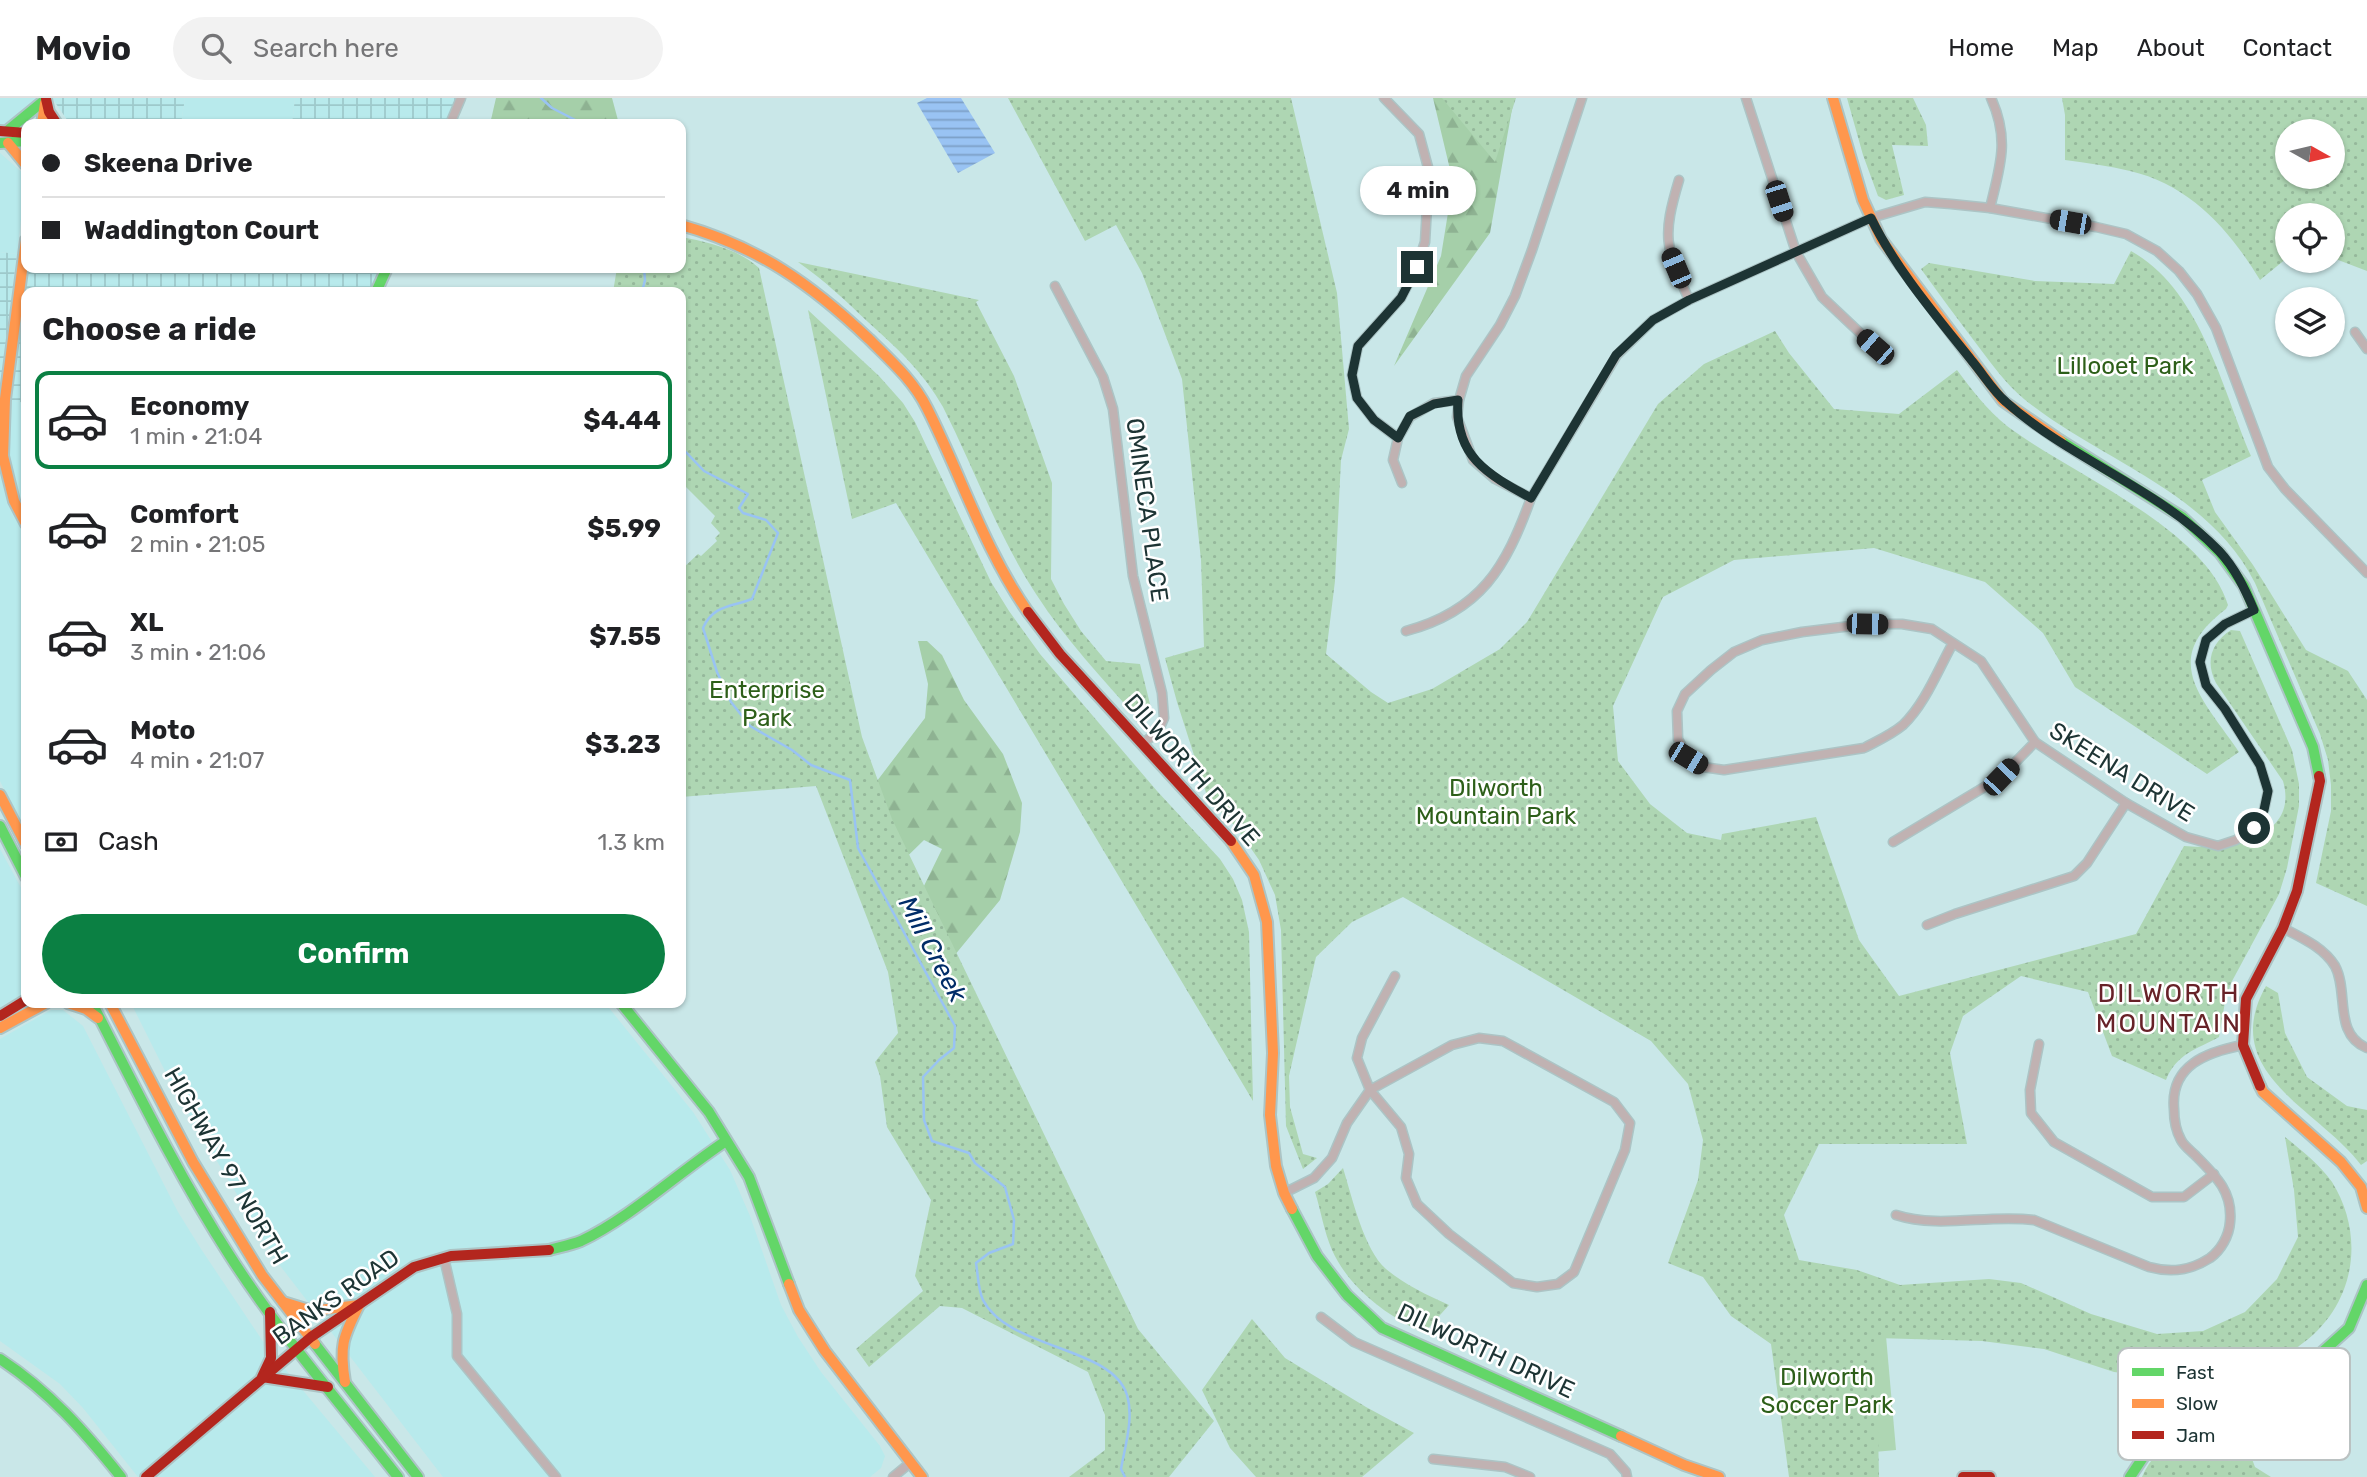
<!DOCTYPE html>
<html lang="en">
<head>
<meta charset="utf-8">
<style>
	:root { --surface:#fff; --page:#f2f2f2; --text:#202124; --muted:#757577; --line:#e0e0e0; --accent:#0b8043 }
	body { margin:0; font-family:Rubik,sans-serif; background:var(--page); color:var(--text); height:100vh; display:flex; flex-direction:column; font-size:26px; white-space:nowrap }
	* { box-sizing:border-box; margin:0 }
	p { font-size:23px; color:var(--muted) }
	.icon { flex:none; width:38px; height:38px; fill:none; stroke:currentColor; stroke-width:2; stroke-linecap:round; stroke-linejoin:round }
	.map { position:relative; flex:1; overflow:hidden }
	.drawer { position:absolute; left:21px; top:189px; width:665px; height:721px; display:flex; flex-direction:column; background:var(--surface); border-radius:14px; box-shadow:0 2px 5px #0004 }
	.drawer>* { flex:none }
	.top-card { position:absolute; left:21px; top:21px; width:665px; height:154px; border-radius:14px; box-shadow:0 2px 5px #0004; display:grid; align-content:center; height:154px; padding:0 21px; background:var(--surface) }
	.needle { width:46px; rotate:98deg }
	.fabs { position:absolute; left:2275px; top:21px; display:grid; gap:14px }
	.fabs a { display:grid; place-items:center; width:70px; height:70px; border-radius:50%; background:var(--surface); box-shadow:0 2px 5px #0004; font-size:35px }
	.end { position:absolute; width:32px; height:32px; margin:-16px; border:9px solid #1d3434; background:#fff; box-shadow:0 0 0 4px #fff }
	.from { border-radius:50% }
	.bubble { position:absolute; height:49px; border-radius:24px; background:var(--surface); box-shadow:0 2px 5px #0004; font-size:23px; font-weight:700; line-height:49px; text-align:center }
	.car { position:absolute; width:21px; height:42px; margin:-21px -10px; border-radius:9px; box-shadow:0 0 5px 2px #0007; background:linear-gradient(#222 24%,#8ab4d8 0 40%,#222 0 76%,#8ab4d8 0 86%,#222 0) }
	.top-card b { display:flex; align-items:center; gap:24px; height:66px; font-size:26px }
	.top-card b+b { border-top:2px solid var(--line) }
	.top-card i { width:18px; height:18px; background:var(--text) }
	ul { padding:0; list-style:none }
	li { display:flex; align-items:center; gap:21px; height:98px; margin:0 14px 10px; padding:0 7px; border:4px solid transparent; border-radius:14px }
	li div { flex:1 }
	li b { display:block; font-size:26px }
	li em { font-style:normal; font-weight:700 }
	li.current { border-color:var(--accent) }
	li>.icon { width:63px; height:63px; stroke-width:1.5 }
	h2 { padding:0 21px; font-size:32px; line-height:84px }
	.pay { display:flex; align-items:center; gap:18px; height:77px; padding:0 21px; font-size:26px }
	.pay p { margin-inline-start:auto }
	.primary-button { display:flex; gap:14px; margin-top:auto; padding:14px 21px }
	.primary-button a { flex:1; height:80px; border-radius:42px; background:var(--accent); color:#fff; font-size:28px; font-weight:700; line-height:80px; text-align:center }
	header { display:flex; align-items:center; gap:42px; box-sizing:border-box; height:98px; padding:0 35px; background:var(--surface); border-bottom:2px solid var(--line) }
	header strong { font-size:33px }
	nav { display:flex; gap:38px; margin-inline-start:auto; font-size:24px }
	.search { width:490px; height:63px; background:var(--page); display:flex; align-items:center; gap:18px; box-sizing:border-box; padding:0 24px; border-radius:38px; color:var(--muted); font-size:26px }
	.map>svg:first-child { display:block }
	.built { fill:#b8eaec }
	.industrial { fill:url(#industrial-grid) }
	.green { fill:#aed6b3 }
	.forest { fill:url(#forest-firs) }
	.park { fill:url(#park-dots); fill-rule:evenodd }
	.water { fill:url(#water-rules) }
	.lines { fill:none; stroke-linecap:round; stroke-linejoin:round }
	.stream { stroke:#99c3f3; stroke-width:2.5 }
	.street-casing { stroke:#acc4c5; stroke-width:11 }
	.fast-casing { stroke:#acc4c5; stroke-width:14 }
	.slow-casing { stroke:#acc4c5; stroke-width:14 }
	.jam-casing { stroke:#acc4c5; stroke-width:14 }
	.street { stroke:#c0b2b2; stroke-width:8 }
	.fast { stroke:#63d668; stroke-width:10 }
	.slow { stroke:#ff974d; stroke-width:10 }
	.jam { stroke:#b3261e; stroke-width:10 }
	.route { stroke:#1d3434; stroke-width:9 }
	.labels { text-anchor:middle; stroke-width:5; stroke-linejoin:round; paint-order:stroke }
	.park-label { font-size:24px; fill:#2d5f19; stroke:#fff }
	.street-label { font-size:24px; fill:#1d3434; stroke:#fff }
	.water-label { font-size:26px; font-style:italic; fill:#012d68; stroke:#fff }
	.neighbourhood-label { font-size:26px; letter-spacing:2px; fill:#672228; stroke:#fff }
	.key { fill:#fff; stroke:#bbc2c2; stroke-width:2 }
	.key-label { font-size:19px; fill:#1d3434 }
</style>
</head>
<body>
<header>
<strong>Movio</strong>
<div class="search"><svg class="icon" aria-label="search" viewBox="0 0 24 24"><circle cx="10" cy="10" r="6"/><path d="M15 15l6 6"/></svg>Search here</div>
<nav><a>Home</a><a>Map</a><a>About</a><a>Contact</a></nav>
</header>
<div class="map">
<svg width="2367" height="1379" viewBox="0 0 2367 1379">
	<defs>
		<pattern id="industrial-grid" width="8" height="8" patternUnits="userSpaceOnUse" patternTransform="scale(1.75)"><rect width="8" height="8" fill="#b8eaec"/><path d="M0 4h8M4 0v8" fill="none" stroke="#9ec9cb"/></pattern>
		<pattern id="forest-firs" width="22" height="20" patternUnits="userSpaceOnUse" patternTransform="scale(1.75)"><rect width="22" height="20" fill="#a5cfa9"/><path d="M5 1l3.5 6h-7zM16 11l3.5 6h-7z" fill="#8eb292"/></pattern>
		<pattern id="park-dots" width="8" height="8" patternUnits="userSpaceOnUse" patternTransform="scale(1.75)"><rect width="8" height="8" fill="#aed6b3"/><path d="M2 2h.1M6 6h.1" fill="none" stroke="#95b89b" stroke-width="1.8" stroke-linecap="round"/></pattern>
		<pattern id="water-rules" width="6" height="5" patternUnits="userSpaceOnUse" patternTransform="scale(1.75)"><rect width="6" height="5" fill="#99c3f3"/><path d="M0 2.5h6" fill="none" stroke="#7c9fc6"/></pattern>
	</defs>
	<rect width="100%" height="100%" fill="#c9e7e8"/>
	<g class="built">
		<polygon points="0,0 41,0 4,27 0,27"/>
		<polygon points="185,0 295,0 292,26 181,26"/>
		<polygon points="0,55 26,78 17,156 0,154"/>
		<polygon points="8,302 26,305 26,414 19,399 7,355"/>
		<polygon points="0,360 10,404 26,436 26,736 0,683"/>
		<polygon points="0,751 26,799 26,896 0,911"/>
		<polygon points="131,905 605,905 693,1014 730,1072 750,1118 781,1207 798,1239 821,1274 880,1348 885,1358 881,1370 870,1379 443,1379 278,1165 175,993"/>
		<polygon points="51,912 63,912 83,928 178,1114 201,1151 266,1248 375,1379 138,1379 83,1310 60,1286 0,1243 0,941"/>
	</g>
	<g class="industrial">
		<polygon points="52,0 185,0 181,26 70,26"/>
		<polygon points="295,0 460,0 447,26 292,26"/>
		<polygon points="0,154 17,156 0,291"/>
		<polygon points="27,170 382,170 371,194 26,194 26,305 8,302"/>
	</g>
	<polygon class="green" points="1886,1238 1896,1352 1809,1360 1799,1245"/>
	<g class="forest">
		<polygon points="496,0 612,0 619,26 490,26"/>
		<polygon points="1433,0 1514,0 1490,135 1394,268 1441,158 1453,84"/>
		<polygon points="918,543 927,543 942,557 964,602 1003,656 1022,705 1020,734 1000,802 954,858 921,794 942,751 924,742 879,786 848,721 925,620 928,586"/>
	</g>
	<g class="park">
		<path d="M1008 0H1291L1337 195 1349 331 1341 362 1335 483 1326 556 1371 594 1388 605 1432 591 1500 551 1527 524 1658 306 1704 266 1775 233 1789 255 1834 311 1899 316 1957 272C1972 292 1987 312 2007 328 2069 375 2205 430 2228 507L2226 511C2158 562 2203 601 2239 654L2207 676 2075 589 2043 535 1985 484 1874 450 1734 462 1663 499 1613 608 1618 663 1650 706 1687 735 1721 742 1722 736 1816 719 1859 842 1899 898 2136 836 2184 748C2224 752 2300 742 2283 683L2216 585C2205 564 2211 545 2231 532L2240 533 2292 652 2299 686V708L2287 770 2279 796 2231 885 2225 904 2219 939C2197 951 2176 956 2166 982L2112 958 2088 894 2021 878 1963 918 1950 955 1967 1046H1819L1784 1117 1799 1162 1857 1172 1900 1187 1989 1181 2021 1185 2091 1216 2157 1236 2203 1233 2245 1214 2277 1181 2298 1139 2294 1092 2285 1039C2302 1053 2319 1066 2332 1084 2367 1140 2354 1210 2299 1248 2270 1269 2233 1279 2201 1292L2197 1285 2114 1274 2044 1251 1982 1243 1876 1240 1879 1379H1789L1771 1246 1731 1218 1703 1179 1668 1165 1698 1082 1703 1042 1688 986 1651 943 1403 799 1352 824 1316 859 1289 978 1290 1009 1303 1056 1317 1060 1303 1071 1286 1028 1281 832 1275 797 1259 762 1236 729 1208 701 1177 604 1165 560 1204 549 1201 462 1182 281 1142 175 1116 127 1085 143Z"/>
		<polygon points="1442,0 1516,0 1495,64"/>
		<polygon points="1847,0 1913,0 1926,27 1928,48 1892,47 1904,97 1886,102 1878,98 1863,57"/>
		<path d="M2062 0H2367V173L2333 160V117H2287V160L2260 182C2229 131 2190 87 2130 73 2109 68 2087 65 2065 62V17ZM2287 33H2333V79H2287Z"/>
		<path d="M681 139C708 144 738 151 759 170L862 639 892 721 1138 1231 1214 1323 1169 1379H1069L1105 1352V1317L1088 1274 962 1210 940 1208 869 1269 856 1251 923 1193 915 1178 931 1102 887 1029 880 978 875 964 898 935 888 874 816 688 681 699V472L698 456 701 458 717 443 715 440 720 435 711 425 715 418 681 384V194H613L617 170H681Z"/>
		<path d="M2131 153C2200 191 2222 290 2251 358L2202 382 2215 414 2253 467 2306 552 2348 573 2367 602V808L2316 785 2331 713V687L2328 662 2320 636 2255 485C2208 392 2100 363 2024 301 2005 285 1990 264 1975 244 1957 220 1939 196 1921 171L1929 165 2035 183 2114 186Z"/>
		<path d="M798 164 979 202 976 204 1014 278 1052 385 1051 481 1064 506 1081 533 1106 563 1140 566 1151 610 1138 621C1103 581 1065 541 1036 496 998 438 974 370 943 309 924 275 897 250 868 224 846 203 824 182 798 164Z"/>
		<polygon points="808,212 879,278 903,305 915,324 991,484 1009,513 1040,556 1157,693 1220,761 1233,781 1242,802 1249,834 1253,1003 896,405 852,421"/>
		<path d="M2266 888 2278 895 2285 935 2307 979 2347 1008 2367 1012V1063L2361 1067C2319 1011 2217 975 2266 888Z"/>
		<path d="M1343 1070C1352 1099 1364 1152 1386 1171 1405 1187 1427 1197 1449 1207L1424 1235C1387 1218 1349 1190 1332 1152 1324 1134 1321 1113 1315 1094L1328 1086Z"/>
		<polygon points="1252,1221 1285,1260 1366,1309 1414,1335 1362,1379 1256,1379 1230,1350 1202,1292"/>
		<path d="M2234 1313 2255 1369 2271 1379H2142C2159 1340 2198 1328 2234 1313Z"/>
	</g>
	<polygon class="water" points="927,0 961,0 995,55 958,75 917,5"/>
	<g class="lines">
		<g class="stream">
			<polyline points="541,0 552,10 583,26"/>
			<polyline points="642,194 645,182 644,170"/>
			<path d="M681 349 704 373 748 396 739 410 743 415 766 422 778 435 752 501C731 509 713 507 703 530L717 574 731 604 750 628 792 652 811 667 850 682 858 750 955 928 954 950 939 962 923 979 924 1022 932 1043 969 1055 975 1065 1005 1089 1014 1122 1013 1146 989 1155 976 1165C978 1176 978 1192 983 1202 1009 1252 1112 1248 1127 1297 1134 1320 1125 1348 1121 1371L1125 1379"/>
		</g>
		<g class="street-casing">
			<g id="street">
				<polyline points="1384,0 1419,36 1429,73 1425,144 1417,168 1401,200 1358,248 1352,277 1357,300 1374,322 1398,340"/>
				<polyline points="1582,0 1532,152 1515,198 1500,227 1466,278 1459,302 1457,319 1473,362 1495,381 1531,400 1617,257 1653,222 1689,202 1871,120 1925,104 1951,106 1990,110 2096,129 2126,136 2157,153 2179,173 2197,196 2216,230 2268,369 2285,391 2367,475"/>
				<polyline points="1746,0 1796,154 1822,199 1875,249"/>
				<polyline points="450,26 461,0"/>
				<path d="M1679 82C1662 139 1665 148 1689 202"/>
				<path d="M1990 110C2000 68 2010 42 1991 0"/>
				<polyline points="1055,188 1103,279 1113,311 1133,478 1162,595 1164,620 1158,634 1143,645"/>
				<polyline points="2355,234 2367,251"/>
				<polyline points="1402,385 1393,362 1398,340 1410,319 1434,305 1459,302"/>
				<path d="M1406 533C1481 513 1506 469 1531 400"/>
				<path d="M1953 545C1938 572 1925 606 1903 627 1891 637 1877 643 1864 650L1724 672 1703 669 1688 660 1678 641 1677 613 1685 596 1711 572 1734 554 1762 542 1802 534 1867 526H1902L1932 531 1981 563 2035 644 2126 705 2186 739 2218 748 2236 742 2254 730 2264 712 2268 693 2260 667 2225 611 2206 587 2200 564 2206 542 2225 526 2254 512"/>
				<polyline points="1893,744 2001,679 2035,644"/>
				<polyline points="1927,827 1955,816 2074,778 2087,765 2126,705"/>
				<path d="M2283 830C2302 840 2323 849 2335 868 2349 894 2333 936 2367 950"/>
				<polyline points="2039,946 2030,992 2031,1015 2054,1044 2152,1099 2184,1099 2214,1076"/>
				<polyline points="1284,1095 1314,1080 1332,1060 1347,1025 1370,992 1452,947 1479,940 1503,943 1614,1004 1630,1025 1625,1052 1574,1174 1558,1186 1537,1189 1513,1185 1449,1136 1417,1106 1406,1080 1409,1056 1401,1029 1370,992 1357,960 1362,940 1395,878"/>
				<path d="M1896 1117C1940 1131 1988 1116 2034 1122L2149 1169C2171 1175 2190 1173 2210 1160 2221 1152 2229 1138 2230 1124 2233 1094 2216 1078 2195 1057 2191 1053 2184 1048 2181 1042 2176 1033 2174 1021 2174 1011 2170 967 2207 954 2243 947"/>
				<polyline points="444,1160 457,1216 457,1258 556,1379"/>
				<polyline points="1321,1219 1354,1244 1610,1356 1626,1374 1627,1379"/>
				<polyline points="1433,1361 1505,1369 1530,1379"/>
				<polyline points="893,1379 910,1365"/>
			</g>
		</g>
		<g class="fast-casing">
			<g id="fast">
				<polyline points="7,33 46,1"/>
				<polyline points="0,45 26,43"/>
				<polyline points="376,194 387,170"/>
				<polyline points="2061,343 2182,419 2220,455 2244,488 2313,649 2319,678"/>
				<polyline points="0,728 26,779"/>
				<path d="M92 905C136 991 178 1077 230 1158 280 1236 341 1306 398 1379"/>
				<polyline points="621,905 709,1014 749,1079 789,1186"/>
				<polyline points="1292,1111 1317,1158 1347,1197 1382,1230 1621,1338"/>
				<path d="M549 1152C560 1149 571 1147 581 1143 630 1120 679 1074 726 1043"/>
				<polyline points="315,1246 418,1379"/>
				<path d="M0 1261C49 1293 85 1334 121 1379"/>
				<polyline points="2130,1379 2146,1355 2175,1325 2308,1267 2349,1230 2367,1187"/>
			</g>
		</g>
		<g class="slow-casing">
			<g id="slow">
				<polyline points="1833,0 1863,102 1881,141 2003,303 2061,343"/>
				<polyline points="42,26 45,5"/>
				<polyline points="8,45 26,67"/>
				<path d="M681 127C759 149 811 186 869 241 891 263 913 282 927 310 961 377 984 451 1028 514"/>
				<polyline points="26,142 5,301 3,358 14,403 26,426"/>
				<polyline points="0,697 26,747"/>
				<polyline points="1231,743 1254,777 1267,824 1273,955 1270,1017 1276,1068 1284,1095 1292,1111"/>
				<polyline points="68,905 86,911 98,920"/>
				<polyline points="110,905 193,1064 262,1177 315,1246"/>
				<polyline points="0,930 46,905"/>
				<polyline points="2260,988 2263,994 2341,1064 2361,1089 2367,1110"/>
				<polyline points="789,1186 799,1212 825,1253 922,1379"/>
				<polyline points="283,1204 312,1213 359,1207"/>
				<path d="M345 1284C339 1248 343 1239 359 1207"/>
				<polyline points="1621,1338 1684,1367 1719,1379"/>
			</g>
		</g>
		<g class="jam-casing">
			<g id="jam">
				<polyline points="46,1 49,14 57,26"/>
				<polyline points="0,33 26,35"/>
				<polyline points="1028,514 1060,556 1231,743"/>
				<polyline points="0,918 26,902"/>
				<polyline points="2260,988 2243,947 2246,901 2283,830 2297,793 2320,683 2319,678"/>
				<polyline points="270,1214 271,1260 262,1279 328,1289"/>
				<polyline points="146,1379 311,1239 414,1169 451,1158 549,1152"/>
				<polyline points="1963,1379 1990,1379"/>
			</g>
		</g>
		<use href="#street" class="street"/>
		<use href="#fast" class="fast"/>
		<use href="#slow" class="slow"/>
		<use href="#jam" class="jam"/>
	</g>
	<g class="lines">
		<path class="route" d="M1417 169 1401 200 1358 248 1352 277 1357 300 1374 322 1398 340 1410 318 1434 306 1458 302C1454 358 1487 376 1531 400L1616 257 1653 222 1689 202 1871 120C1895 170 1937 219 1972 263 1983 276 1993 293 2006 304 2071 362 2158 390 2219 453 2235 470 2245 491 2254 512L2225 526 2206 542 2200 564 2206 587 2225 611 2260 667 2268 693 2264 712 2254 730"/>
	</g>
	<g class="labels">
		<g class="park-label">
			<text x="2125" y="276">Lillooet Park</text>
			<text x="767" y="600">Enterprise<tspan x="767" dy="28">Park</tspan></text>
			<text x="1496" y="698">Dilworth<tspan x="1496" dy="28">Mountain Park</tspan></text>
			<text x="1827" y="1287">Dilworth<tspan x="1827" dy="28">Soccer Park</tspan></text>
		</g>
		<g class="street-label">
			<text transform="translate(1147 412) rotate(82)" y="8">OMINECA PLACE</text>
			<text transform="translate(1192 672) rotate(49)" y="8">DILWORTH DRIVE</text>
			<text transform="translate(2122 674) rotate(32)" y="8">SKEENA DRIVE</text>
			<text transform="translate(226 1068) rotate(60)" y="8">HIGHWAY 97 NORTH</text>
			<text transform="translate(336 1199) rotate(-35)" y="8">BANKS ROAD</text>
			<text transform="translate(1486 1253) rotate(25)" y="8">DILWORTH DRIVE</text>
		</g>
		<g class="water-label">
			<text transform="translate(933 851) rotate(62)" y="9">Mill Creek</text>
		</g>
		<g class="neighbourhood-label">
			<text x="2169" y="904">DILWORTH<tspan x="2169" dy="30">MOUNTAIN</tspan></text>
		</g>
	</g>
	<rect x="2118" y="1250" width="232" height="112" rx="10" class="key"/>
	<rect x="2132" y="1270" width="32" height="8" fill="#63d668"/>
	<rect x="2132" y="1301" width="32" height="9" fill="#ff974d"/>
	<rect x="2132" y="1333" width="32" height="8" fill="#b3261e"/>
	<g class="key-label">
		<text x="2176" y="1281">Fast</text>
		<text x="2176" y="1312">Slow</text>
		<text x="2176" y="1344">Jam</text>
	</g>
</svg>
<div class="fabs">
<a><svg class="needle" viewBox="-14 -14 28 28"><path d="M0-13l5 13h-10z" fill="#e53935"/><path d="M0 13l5-13h-10z" fill="#757577"/></svg></a>
<a><svg class="icon" aria-label="locate" viewBox="0 0 24 24"><circle cx="12" cy="12" r="6"/><path d="M12 2v4M12 18v4M2 12h4M18 12h4"/></svg></a>
<a><svg class="icon" aria-label="layers" viewBox="0 0 24 24"><path d="M12 4l9 5-9 5-9-5zM3 14l9 5 9-5"/></svg></a>
</div>
<i class="end from" style="left:2254px;top:730px"></i>
<i class="end" style="left:1417px;top:169px"></i>
<div class="bubble" style="left:1360px;top:68px;width:116px">4 min</div>
<i class="car" style="left:1779px;top:103px;rotate:162deg"></i>
<i class="car" style="left:2070px;top:124px;rotate:280deg"></i>
<i class="car" style="left:1676px;top:170px;rotate:337deg"></i>
<i class="car" style="left:1875px;top:249px;rotate:311deg"></i>
<i class="car" style="left:1867px;top:526px;rotate:91deg"></i>
<i class="car" style="left:1688px;top:660px;rotate:121deg"></i>
<i class="car" style="left:2001px;top:679px;rotate:44deg"></i>
<div class="top-card">
<b><i class="from"></i>Skeena Drive</b>
<b><i></i>Waddington Court</b>
</div>
<section class="drawer">
<h2>Choose a ride</h2>
<ul>
<li class="current"><svg class="icon" aria-label="car" viewBox="0 0 24 24"><path d="M5 17H2v-5l4-1 3-4h7l3 4 3 1v5h-3M9 17h6M6 11h13"/><circle cx="7" cy="17" r="2"/><circle cx="17" cy="17" r="2"/></svg><div><b>Economy</b><p>1 min · 21:04</p></div><em>$4.44</em></li>
<li><svg class="icon" aria-label="car" viewBox="0 0 24 24"><path d="M5 17H2v-5l4-1 3-4h7l3 4 3 1v5h-3M9 17h6M6 11h13"/><circle cx="7" cy="17" r="2"/><circle cx="17" cy="17" r="2"/></svg><div><b>Comfort</b><p>2 min · 21:05</p></div><em>$5.99</em></li>
<li><svg class="icon" aria-label="car" viewBox="0 0 24 24"><path d="M5 17H2v-5l4-1 3-4h7l3 4 3 1v5h-3M9 17h6M6 11h13"/><circle cx="7" cy="17" r="2"/><circle cx="17" cy="17" r="2"/></svg><div><b>XL</b><p>3 min · 21:06</p></div><em>$7.55</em></li>
<li><svg class="icon" aria-label="car" viewBox="0 0 24 24"><path d="M5 17H2v-5l4-1 3-4h7l3 4 3 1v5h-3M9 17h6M6 11h13"/><circle cx="7" cy="17" r="2"/><circle cx="17" cy="17" r="2"/></svg><div><b>Moto</b><p>4 min · 21:07</p></div><em>$3.23</em></li>
</ul>
<div class="pay"><svg class="icon" aria-label="cash" viewBox="0 0 24 24"><path d="M3 7h18v10H3z"/><circle cx="12" cy="12" r="2"/></svg>Cash<p>1.3 km</p></div>
<div class="primary-button"><a>Confirm</a></div>
</section>
</div>
</body>
</html>
